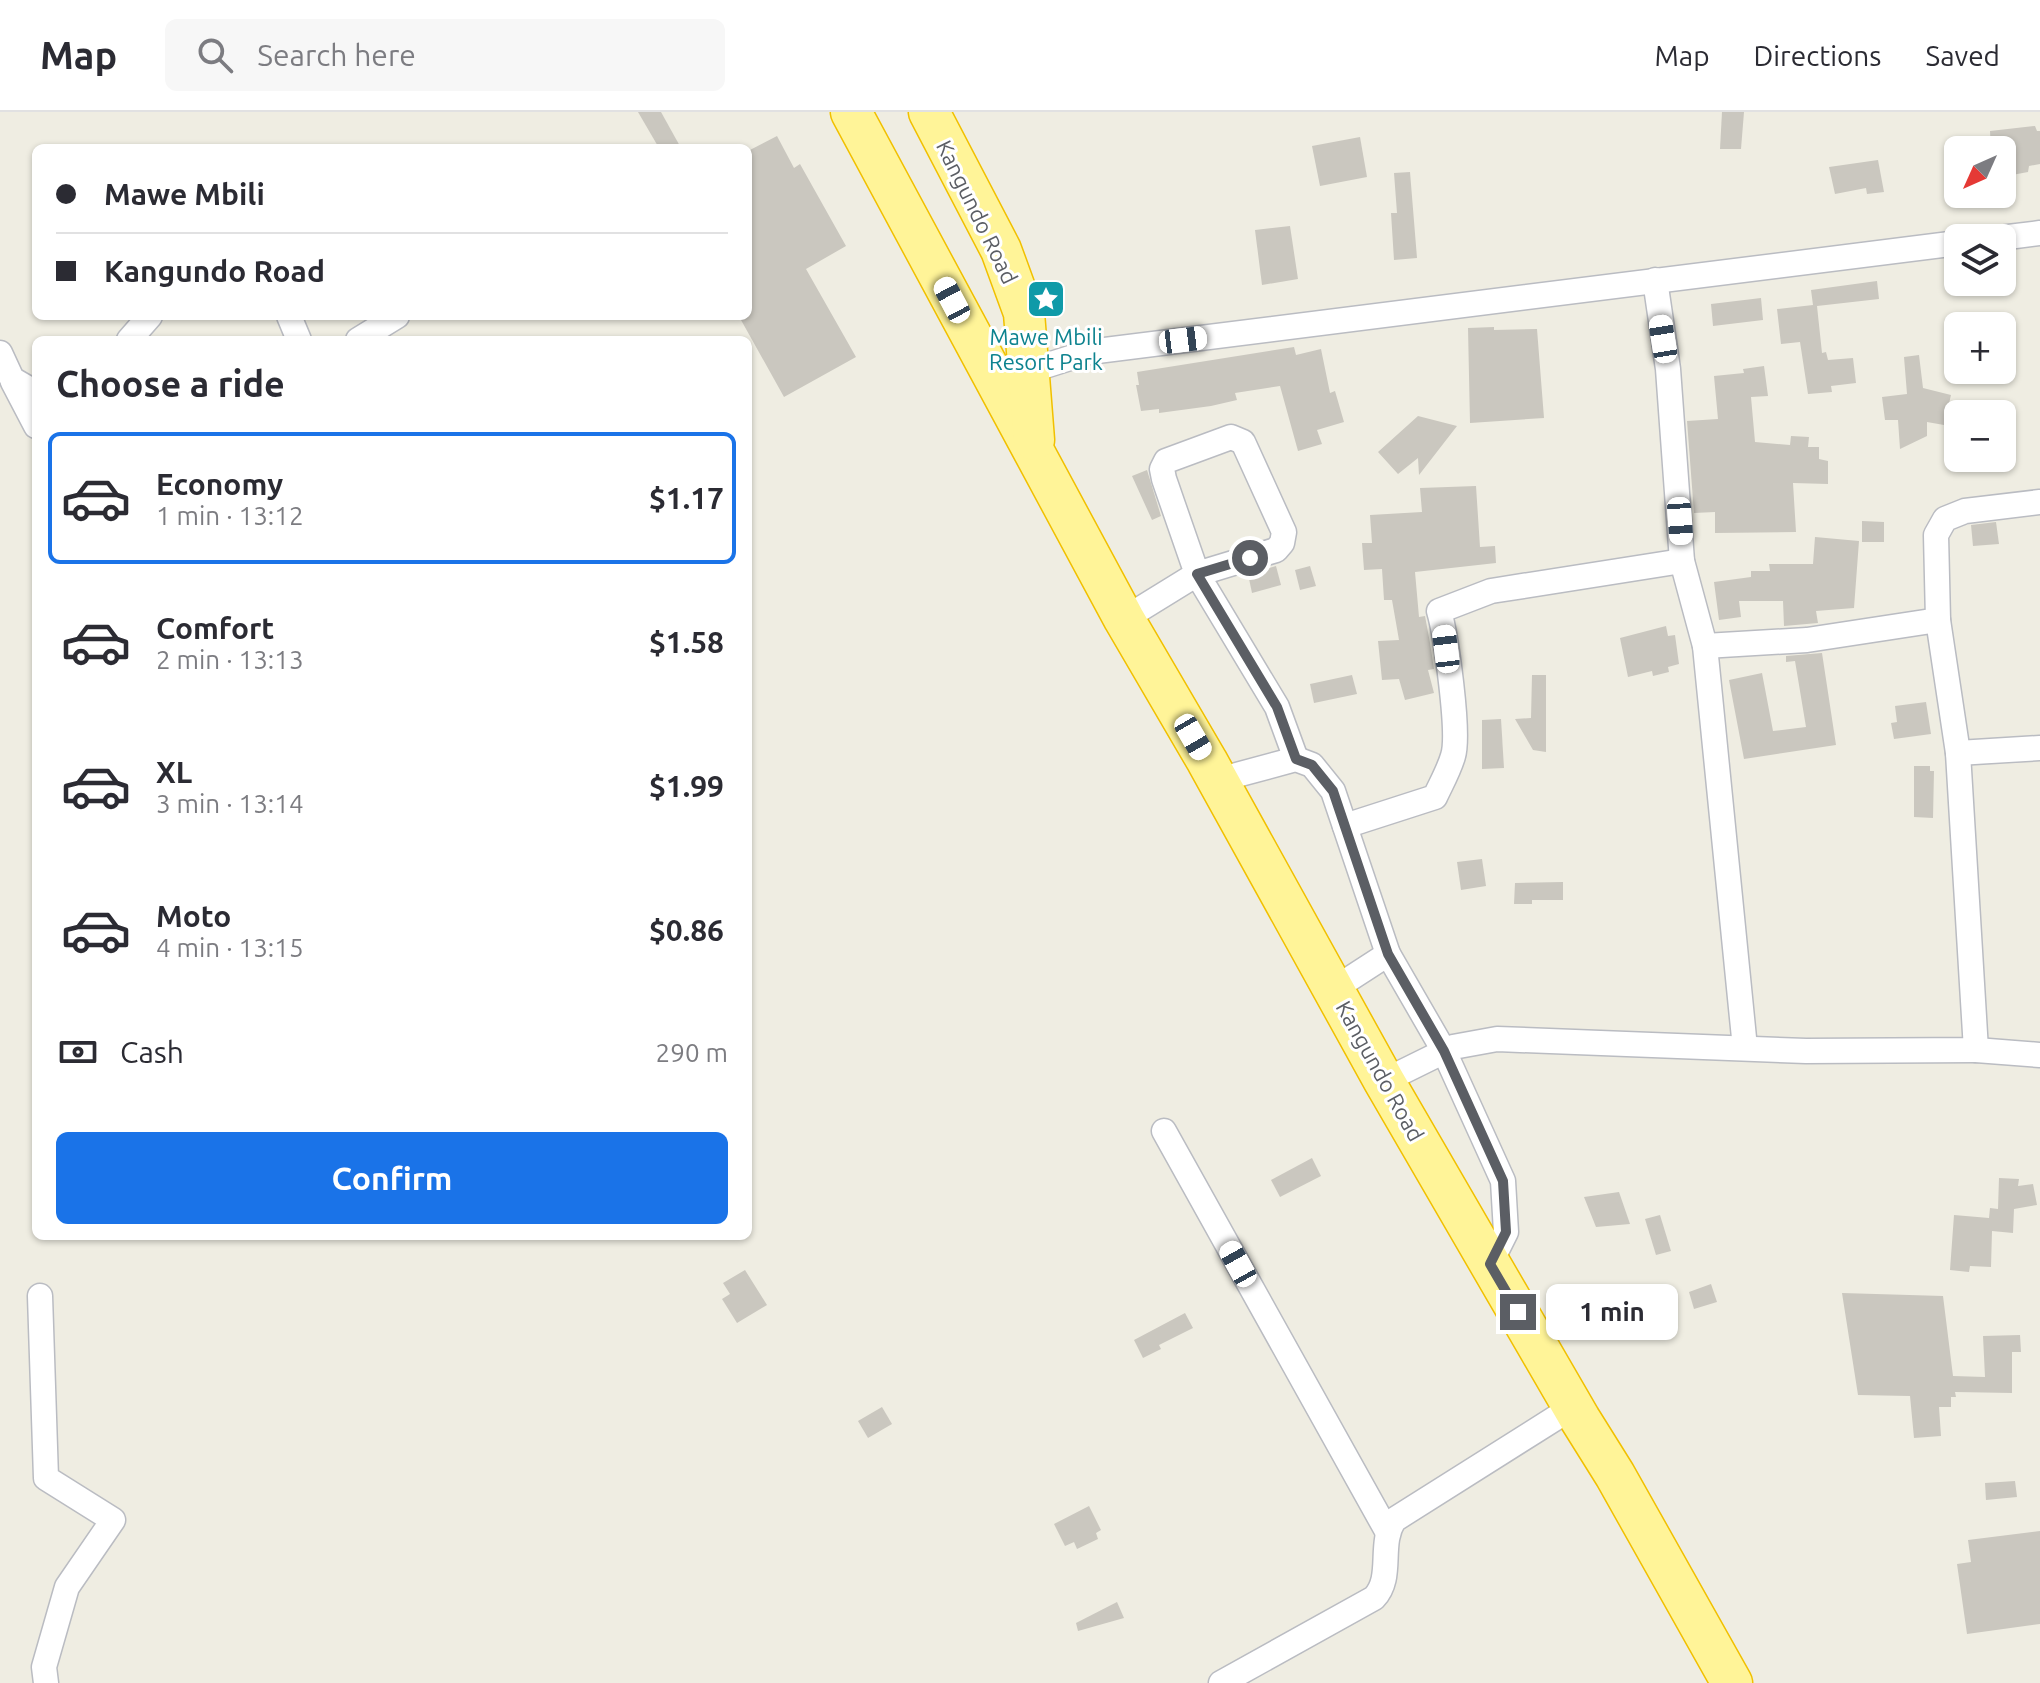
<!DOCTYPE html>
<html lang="en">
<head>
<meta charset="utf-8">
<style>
	:root { --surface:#fff; --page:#f7f7f7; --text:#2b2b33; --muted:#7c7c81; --line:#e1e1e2; --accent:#1a73e8 }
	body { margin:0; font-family:Ubuntu,sans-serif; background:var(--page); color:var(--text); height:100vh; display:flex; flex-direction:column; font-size:30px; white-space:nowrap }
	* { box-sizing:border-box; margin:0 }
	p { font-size:26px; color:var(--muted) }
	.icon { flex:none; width:44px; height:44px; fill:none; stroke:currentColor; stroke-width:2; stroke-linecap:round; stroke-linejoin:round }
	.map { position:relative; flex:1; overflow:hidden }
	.panel { position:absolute; left:32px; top:224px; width:720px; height:904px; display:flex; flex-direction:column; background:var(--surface); border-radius:12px; box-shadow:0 2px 6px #0004 }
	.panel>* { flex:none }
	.guide { position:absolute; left:32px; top:32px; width:720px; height:176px; border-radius:12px; box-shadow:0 2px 6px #0004; display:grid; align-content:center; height:176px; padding:0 24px; background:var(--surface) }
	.needle { width:52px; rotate:225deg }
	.tools { position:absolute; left:1944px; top:24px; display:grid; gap:16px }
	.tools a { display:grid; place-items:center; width:72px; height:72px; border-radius:12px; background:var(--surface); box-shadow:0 2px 6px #0004; font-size:40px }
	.end { position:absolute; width:36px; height:36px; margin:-18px; border:10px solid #5b5e64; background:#fff; box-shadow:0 0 0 4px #fff }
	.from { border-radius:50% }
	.bubble { position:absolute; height:56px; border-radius:12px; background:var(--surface); box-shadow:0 2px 6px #0004; font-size:26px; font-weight:600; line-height:56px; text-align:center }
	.car { position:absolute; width:24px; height:48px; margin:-24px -12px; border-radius:10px; box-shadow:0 0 6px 2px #0007; background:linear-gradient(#fff 24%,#345 0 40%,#fff 0 76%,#345 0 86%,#fff 0) }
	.guide b { display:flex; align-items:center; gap:28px; height:76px; font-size:30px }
	.guide b+b { border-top:2px solid var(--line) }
	.guide i { width:20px; height:20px; background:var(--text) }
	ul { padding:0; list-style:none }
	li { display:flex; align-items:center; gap:24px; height:132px; margin:0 16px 12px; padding:0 8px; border:4px solid transparent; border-radius:12px }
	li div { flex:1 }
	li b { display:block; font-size:30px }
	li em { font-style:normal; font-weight:600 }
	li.on { border-color:var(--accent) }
	li>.icon { width:72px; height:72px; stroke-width:1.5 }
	h2 { padding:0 24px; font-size:36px; line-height:96px }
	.pay { display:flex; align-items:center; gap:20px; height:88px; padding:0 24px; font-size:30px }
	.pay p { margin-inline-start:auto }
	.cta { display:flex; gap:16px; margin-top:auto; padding:16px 24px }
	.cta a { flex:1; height:92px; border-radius:12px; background:var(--accent); color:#fff; font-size:32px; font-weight:600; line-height:92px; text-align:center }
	header { display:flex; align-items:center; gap:48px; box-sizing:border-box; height:112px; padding:0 40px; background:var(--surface); border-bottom:2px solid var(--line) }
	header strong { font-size:38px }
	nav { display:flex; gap:44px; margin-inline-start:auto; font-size:28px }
	.search { width:560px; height:72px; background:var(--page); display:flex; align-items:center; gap:20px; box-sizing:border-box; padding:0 28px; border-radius:12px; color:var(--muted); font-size:30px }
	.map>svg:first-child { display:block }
	.building { fill:#cac7bf }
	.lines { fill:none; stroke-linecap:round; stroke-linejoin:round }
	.minor-casing { stroke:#babcc2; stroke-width:27 }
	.trunk-casing { stroke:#f1c000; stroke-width:43 }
	.minor { stroke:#fff; stroke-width:24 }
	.trunk { stroke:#fff498; stroke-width:40 }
	.route { stroke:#5b5e64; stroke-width:10 }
	.labels { text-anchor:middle; stroke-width:6; stroke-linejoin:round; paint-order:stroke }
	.street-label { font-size:22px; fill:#5b5e64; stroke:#fff }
	.culture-label { font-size:22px; fill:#0d838f; stroke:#fff }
</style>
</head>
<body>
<header>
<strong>Map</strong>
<div class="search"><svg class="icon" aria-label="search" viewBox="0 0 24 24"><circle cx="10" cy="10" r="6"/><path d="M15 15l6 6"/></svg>Search here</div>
<nav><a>Map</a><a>Directions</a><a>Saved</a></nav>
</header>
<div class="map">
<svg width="2040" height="1571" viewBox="0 0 2040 1571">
	<rect width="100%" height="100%" fill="#efede2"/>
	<g class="building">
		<polygon points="638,0 661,0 681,36 659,36"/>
		<polygon points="1722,0 1744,0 1741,37 1720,37"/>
		<polygon points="2035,14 2037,19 2040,19 2040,52 2029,54 2028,60 2012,63 2011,56 2002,57 2002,38 1991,38 1990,19"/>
		<polygon points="777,24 794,56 800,52 846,134 806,157 856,245 784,285 741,208 748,204 748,39"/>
		<polygon points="1360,25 1367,65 1320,74 1312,34"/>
		<polygon points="1878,48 1884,80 1867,82 1866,76 1835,82 1829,55"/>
		<polygon points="1410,60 1417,146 1394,148 1391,101 1397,101 1394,61"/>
		<polygon points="1290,114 1298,167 1262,173 1255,118"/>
		<polygon points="1877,169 1879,187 1817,194 1822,241 1826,240 1828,248 1853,246 1856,271 1831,274 1832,280 1808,282 1800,230 1781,232 1777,197 1813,193 1811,178"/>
		<polygon points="1761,186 1763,208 1713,214 1711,192"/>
		<polygon points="1494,215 1494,218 1537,217 1544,306 1470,311 1468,216"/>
		<polygon points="1294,235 1296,243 1321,237 1330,281 1335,279 1344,310 1317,318 1322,332 1298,339 1280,274 1235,281 1237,288 1211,294 1159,301 1159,297 1141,299 1136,273 1139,273 1137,260"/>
		<polygon points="1919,243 1923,276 1951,283 1944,313 1927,310 1927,324 1900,337 1898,308 1885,308 1882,285 1907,282 1904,245"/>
		<polygon points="1764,254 1768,284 1751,285 1755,330 1790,333 1791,324 1809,325 1808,335 1819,335 1819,347 1828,349 1828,372 1793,371 1796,420 1715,421 1715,400 1694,401 1687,309 1718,307 1714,264 1744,261 1743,257"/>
		<polygon points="1418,304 1457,314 1419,363 1418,346 1398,362 1378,340"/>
		<polygon points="1147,358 1161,404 1152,408 1132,364"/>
		<polygon points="1476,374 1480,435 1495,434 1496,451 1415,460 1419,505 1425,504 1430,531 1434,557 1428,558 1434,581 1405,588 1399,567 1382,568 1378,529 1399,528 1392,488 1384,488 1382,457 1364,458 1362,431 1372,431 1370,403 1422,400 1420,376"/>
		<polygon points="1862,409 1884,410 1884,430 1862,430"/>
		<polygon points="1996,410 1999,432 1973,434 1971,413"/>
		<polygon points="1815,425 1859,429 1854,496 1816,499 1818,511 1784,514 1783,489 1739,489 1741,505 1719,508 1714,470 1751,465 1751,459 1770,459 1769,452 1813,452"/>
		<polygon points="1276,454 1281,473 1252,481 1248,462"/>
		<polygon points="1310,454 1316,474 1300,478 1295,458"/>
		<polygon points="1666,514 1668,524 1675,523 1679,552 1668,555 1669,560 1653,564 1652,559 1628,565 1620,526"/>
		<polygon points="1822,541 1836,633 1744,647 1729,568 1762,561 1773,619 1806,615 1795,549 1786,550 1786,544"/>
		<polygon points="1352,563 1357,582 1314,591 1310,572"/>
		<polygon points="1532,563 1546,563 1546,640 1533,638 1515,607 1531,606"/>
		<polygon points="1926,590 1931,622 1894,627 1891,611 1897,610 1895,594"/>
		<polygon points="1501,607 1504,656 1482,657 1482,608"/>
		<polygon points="1914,654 1930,654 1930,659 1934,659 1933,706 1914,705"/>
		<polygon points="1482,747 1486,774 1461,778 1457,750"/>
		<polygon points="1563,770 1563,788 1532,788 1532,792 1514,792 1515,771"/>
		<polygon points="1312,1046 1321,1064 1280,1085 1271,1068"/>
		<polygon points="1999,1066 2019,1067 2018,1074 2033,1072 2037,1093 2014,1097 2013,1121 1992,1119 1991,1155 1970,1154 1969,1160 1950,1158 1954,1103 1989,1106 1990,1096 1998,1097"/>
		<polygon points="1619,1080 1630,1112 1596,1115 1584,1085"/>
		<polygon points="1660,1103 1671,1139 1656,1143 1645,1107"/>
		<polygon points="745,1158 767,1193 737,1211 722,1187 730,1182 723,1171"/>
		<polygon points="1711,1172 1717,1190 1694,1197 1689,1180"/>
		<polygon points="1842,1181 1943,1184 1953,1264 1985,1265 1983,1224 2020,1223 2021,1240 2012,1240 2012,1281 1955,1280 1956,1285 1951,1285 1951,1295 1939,1295 1941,1324 1914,1326 1910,1284 1858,1283"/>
		<polygon points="1185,1201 1193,1216 1159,1233 1161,1237 1143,1246 1134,1228"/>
		<polygon points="882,1295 892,1312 868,1326 858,1309"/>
		<polygon points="2015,1369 2017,1385 1986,1388 1985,1371"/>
		<polygon points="1089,1394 1101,1418 1096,1421 1098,1427 1077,1437 1074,1430 1065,1434 1054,1412"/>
		<polygon points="2040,1419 2040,1512 1967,1522 1957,1452 1971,1450 1968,1428"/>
		<polygon points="1117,1490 1124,1506 1078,1519 1076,1511"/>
	</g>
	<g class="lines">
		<g class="minor-casing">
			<g id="minor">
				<polyline points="2000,126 2040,121"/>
				<polyline points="1655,168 1668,257 1682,449 1705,534"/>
				<polyline points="289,204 299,228"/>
				<polyline points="129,228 150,204"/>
				<polyline points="358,228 397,204"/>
				<polyline points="0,241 12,267 36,281"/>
				<polyline points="1029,259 1089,240 1958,131"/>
				<polyline points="13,270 36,314"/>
				<polyline points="1124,507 1197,462 1276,438 1282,431 1284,420 1243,330 1231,325 1166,349 1162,357 1164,367 1197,462 1277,595 1296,647"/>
				<polyline points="1958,641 2040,636"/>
				<polyline points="1218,668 1296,647 1312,653 1333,679 1388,842 1444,939 1503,1069 1506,1120 1490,1152"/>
				<path d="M1345 714 1435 685C1441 672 1449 658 1453 644 1460 622 1446 523 1439 499L1491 479 1682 449"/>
				<polyline points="1334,877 1388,842"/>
				<polyline points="1745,936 1705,534 1807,528 1938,508"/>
				<polyline points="1976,938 2040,943"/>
				<polyline points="1384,969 1453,935 1497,927 1806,939 1976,938 1958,641 1938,508 1936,423 1945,407 1965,399 2040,390"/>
				<polyline points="1164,1019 1387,1419"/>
				<polyline points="40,1184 46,1366 113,1408 67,1475 44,1555 46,1571"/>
				<path d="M1221 1571 1374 1486C1394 1465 1378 1433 1394 1408L1573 1295"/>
			</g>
		</g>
		<g class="trunk-casing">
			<g id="trunk">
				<polyline points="851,0 1124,507 1207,649 1384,969 1580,1307 1615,1363 1732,1571"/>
				<polyline points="929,0 1001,138 1024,201 1034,328"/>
			</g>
		</g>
		<use href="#minor" class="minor"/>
		<use href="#trunk" class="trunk"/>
	</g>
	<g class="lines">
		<polyline class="route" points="1250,446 1197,462 1277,595 1296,647 1312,653 1333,679 1388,842 1444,939 1503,1069 1506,1120 1490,1152 1518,1200"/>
	</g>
	<defs>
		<g id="sight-square" transform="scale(2)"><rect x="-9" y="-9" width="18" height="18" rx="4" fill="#0f9aa8" stroke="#fff"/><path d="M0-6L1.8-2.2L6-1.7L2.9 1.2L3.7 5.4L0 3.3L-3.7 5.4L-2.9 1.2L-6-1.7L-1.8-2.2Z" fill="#fff"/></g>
	</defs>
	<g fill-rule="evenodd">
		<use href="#sight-square" x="1046" y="187"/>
	</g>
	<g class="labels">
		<g class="street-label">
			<text transform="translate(977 100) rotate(64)" y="8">Kangundo Road</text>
			<text transform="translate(1380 959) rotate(61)" y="8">Kangundo Road</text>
		</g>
		<g class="culture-label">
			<text x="1046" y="233">Mawe Mbili<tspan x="1046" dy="25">Resort Park</tspan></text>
		</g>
	</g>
</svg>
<div class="tools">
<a><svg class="needle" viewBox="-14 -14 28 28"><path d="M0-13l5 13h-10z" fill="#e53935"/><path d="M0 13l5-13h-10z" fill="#7c7c81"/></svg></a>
<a><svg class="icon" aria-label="layers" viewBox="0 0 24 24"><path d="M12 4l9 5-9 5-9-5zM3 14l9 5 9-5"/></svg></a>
<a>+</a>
<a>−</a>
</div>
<i class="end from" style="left:1250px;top:446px"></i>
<i class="end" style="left:1518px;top:1200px"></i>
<div class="bubble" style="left:1546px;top:1172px;width:132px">1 min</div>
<i class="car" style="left:952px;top:188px;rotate:332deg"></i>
<i class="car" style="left:1663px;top:227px;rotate:351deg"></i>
<i class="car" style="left:1183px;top:228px;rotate:83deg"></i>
<i class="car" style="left:1680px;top:409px;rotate:176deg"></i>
<i class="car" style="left:1446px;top:537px;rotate:353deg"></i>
<i class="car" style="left:1193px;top:625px;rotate:150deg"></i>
<i class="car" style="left:1238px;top:1152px;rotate:331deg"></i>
<div class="guide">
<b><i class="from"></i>Mawe Mbili</b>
<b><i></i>Kangundo Road</b>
</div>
<section class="panel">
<h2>Choose a ride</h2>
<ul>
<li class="on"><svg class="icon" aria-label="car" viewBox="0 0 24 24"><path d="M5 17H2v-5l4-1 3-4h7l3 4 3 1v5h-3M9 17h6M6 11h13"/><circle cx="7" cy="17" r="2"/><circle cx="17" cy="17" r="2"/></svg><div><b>Economy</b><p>1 min · 13:12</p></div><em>$1.17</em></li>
<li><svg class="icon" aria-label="car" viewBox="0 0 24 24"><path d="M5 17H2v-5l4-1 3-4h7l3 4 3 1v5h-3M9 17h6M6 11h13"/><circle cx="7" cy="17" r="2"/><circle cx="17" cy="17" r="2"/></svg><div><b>Comfort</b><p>2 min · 13:13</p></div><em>$1.58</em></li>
<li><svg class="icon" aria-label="car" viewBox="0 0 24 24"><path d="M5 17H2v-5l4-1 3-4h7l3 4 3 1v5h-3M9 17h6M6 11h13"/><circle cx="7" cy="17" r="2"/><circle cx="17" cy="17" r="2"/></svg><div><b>XL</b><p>3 min · 13:14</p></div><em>$1.99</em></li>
<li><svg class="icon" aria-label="car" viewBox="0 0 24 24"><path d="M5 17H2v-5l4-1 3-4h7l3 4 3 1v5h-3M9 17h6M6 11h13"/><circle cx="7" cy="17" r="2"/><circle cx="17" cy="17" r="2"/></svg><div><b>Moto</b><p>4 min · 13:15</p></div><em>$0.86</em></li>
</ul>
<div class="pay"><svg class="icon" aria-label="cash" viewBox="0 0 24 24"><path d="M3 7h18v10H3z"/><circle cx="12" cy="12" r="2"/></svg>Cash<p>290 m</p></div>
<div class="cta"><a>Confirm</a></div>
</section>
</div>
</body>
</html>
